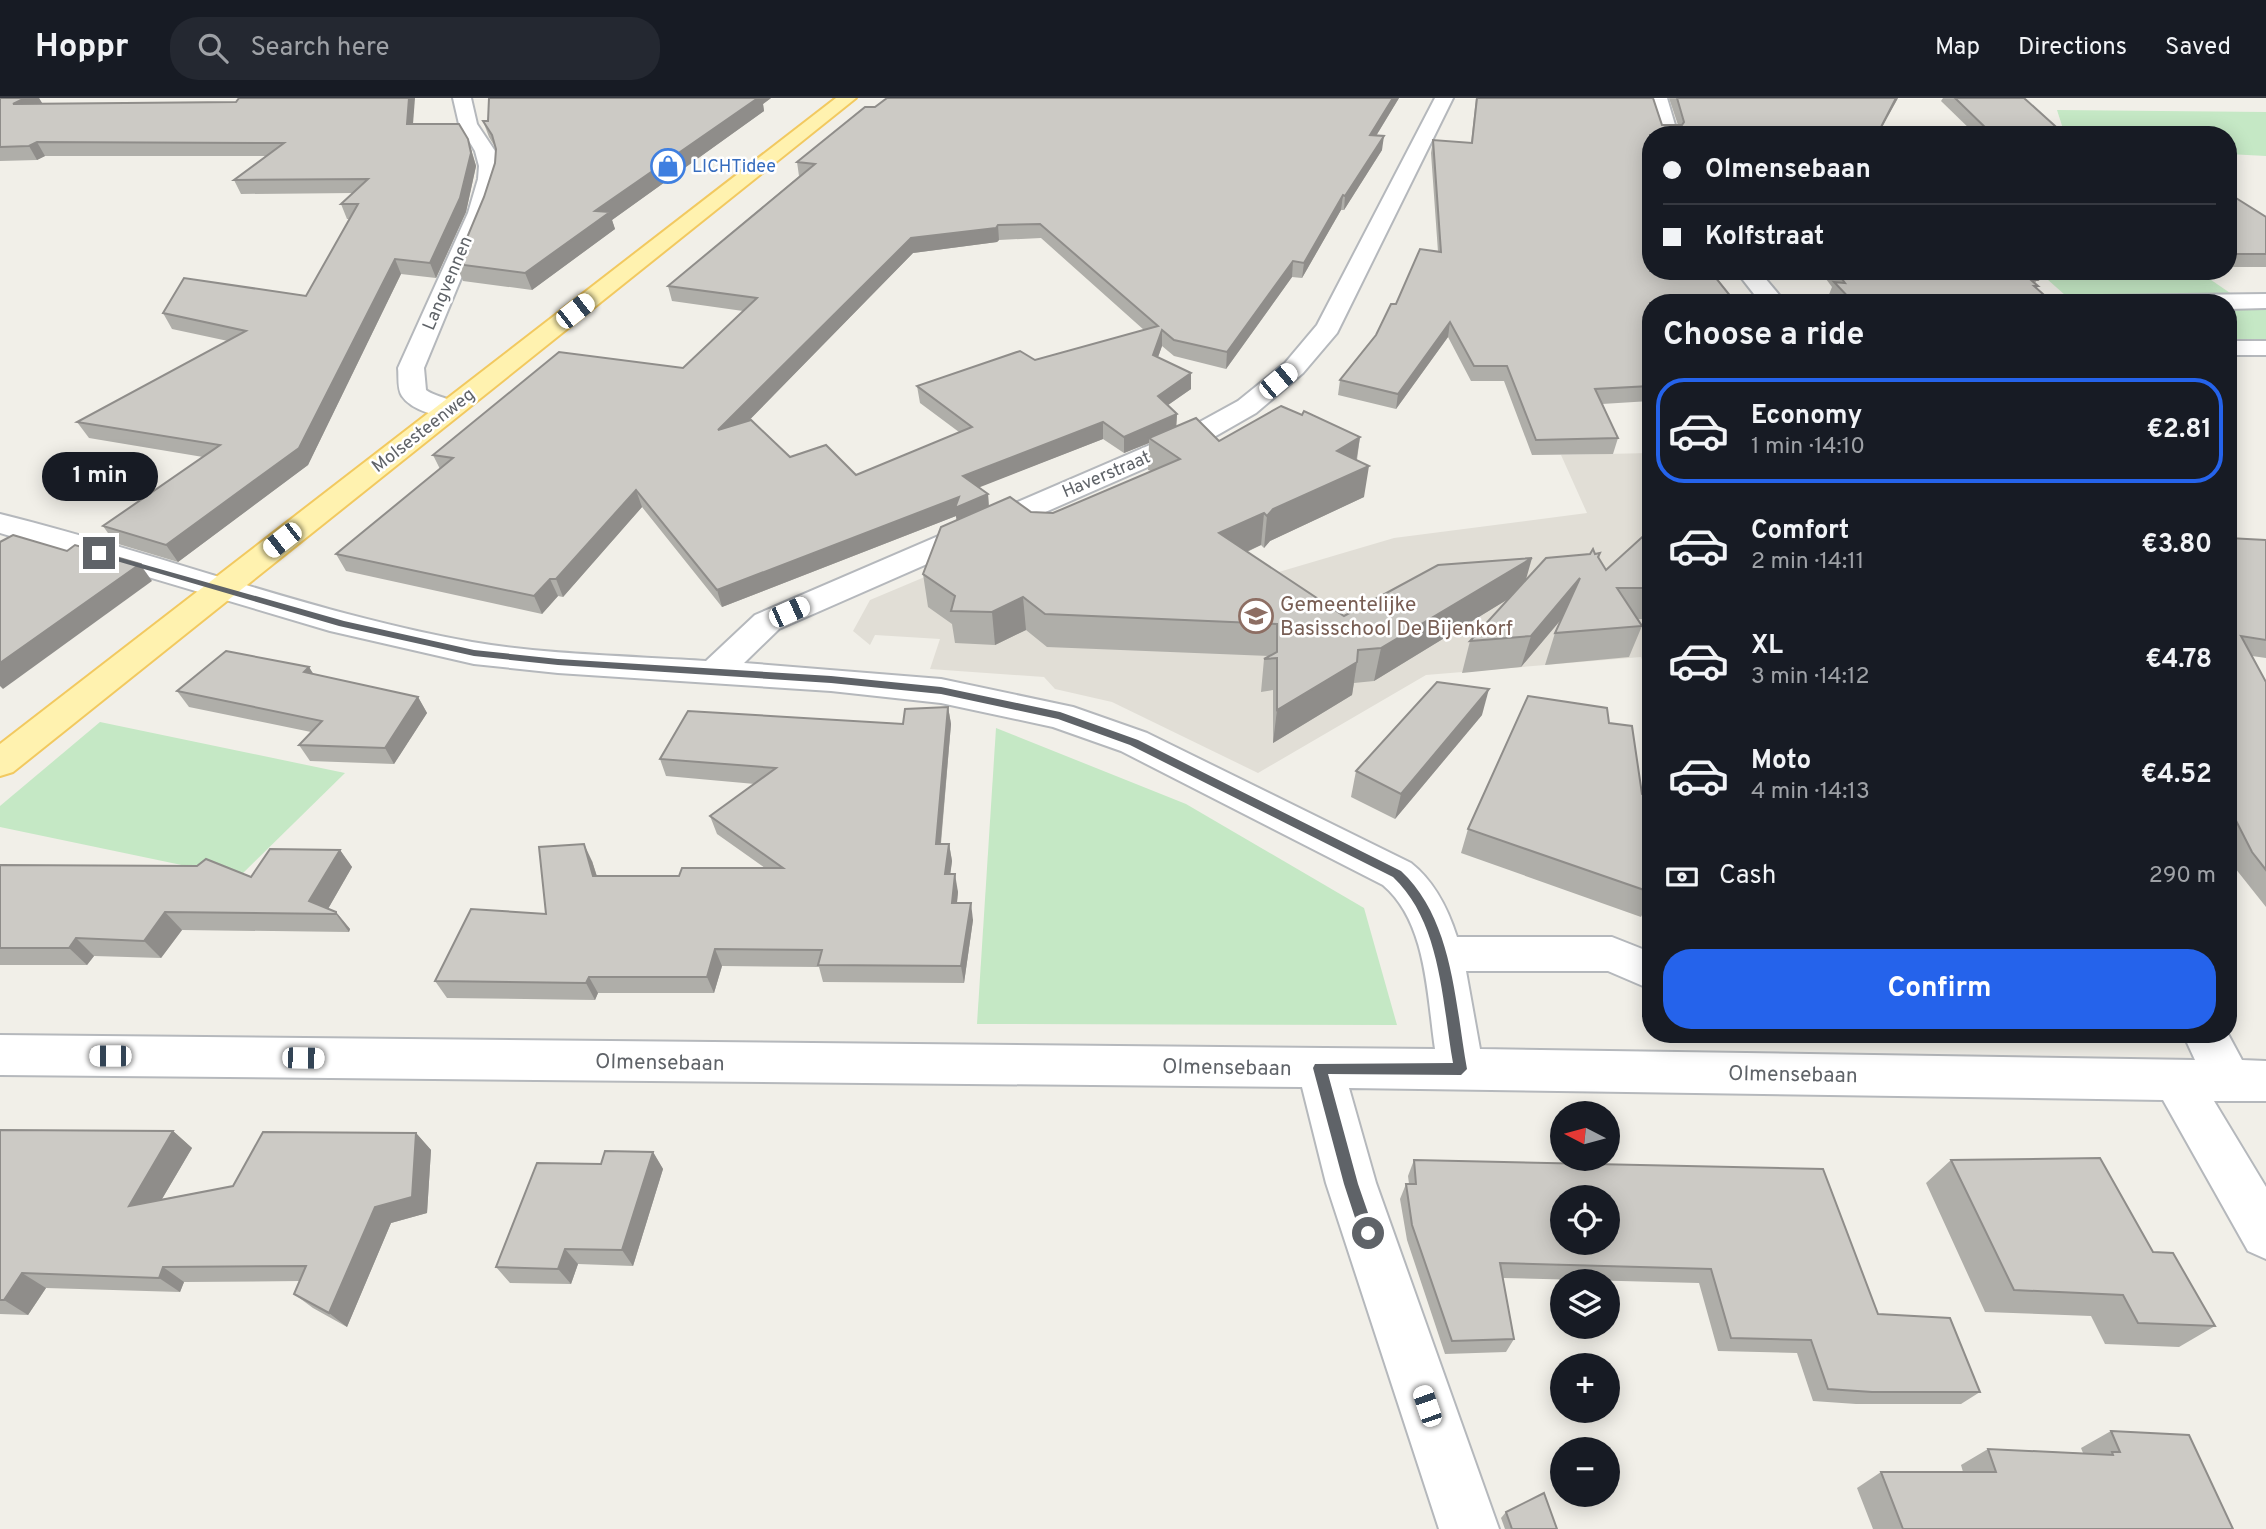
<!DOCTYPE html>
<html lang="en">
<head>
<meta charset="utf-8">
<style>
	:root { --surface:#171b24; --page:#242831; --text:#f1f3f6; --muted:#9ea1a6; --line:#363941; --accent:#2563eb }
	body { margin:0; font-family:Overpass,sans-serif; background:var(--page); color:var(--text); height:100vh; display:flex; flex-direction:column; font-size:26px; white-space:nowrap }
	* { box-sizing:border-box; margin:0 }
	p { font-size:23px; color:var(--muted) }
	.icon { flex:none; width:38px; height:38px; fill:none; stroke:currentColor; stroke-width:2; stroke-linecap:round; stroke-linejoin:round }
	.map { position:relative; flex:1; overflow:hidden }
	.details { position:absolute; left:1642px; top:196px; width:595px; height:749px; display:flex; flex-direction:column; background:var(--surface); border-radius:28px; box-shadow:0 4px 18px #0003 }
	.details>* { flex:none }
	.hud { position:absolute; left:1642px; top:28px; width:595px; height:154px; border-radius:28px; box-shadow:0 4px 18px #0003; display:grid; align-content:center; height:154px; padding:0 21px; background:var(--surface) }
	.needle { width:46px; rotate:276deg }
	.fabs { position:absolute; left:1550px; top:1003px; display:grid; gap:14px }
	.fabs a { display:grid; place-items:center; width:70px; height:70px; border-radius:50%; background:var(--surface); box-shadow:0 4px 18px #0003; font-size:35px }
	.end { position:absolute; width:32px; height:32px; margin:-16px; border:9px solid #5f6368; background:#fff; box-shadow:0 0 0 4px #fff }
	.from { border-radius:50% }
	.bubble { position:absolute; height:49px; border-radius:24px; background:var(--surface); box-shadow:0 4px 18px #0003; font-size:23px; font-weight:700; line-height:49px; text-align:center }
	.car { position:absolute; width:21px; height:42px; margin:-21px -10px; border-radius:9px; box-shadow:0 0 5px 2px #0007; background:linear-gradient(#fff 24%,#345 0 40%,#fff 0 76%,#345 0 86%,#fff 0) }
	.hud b { display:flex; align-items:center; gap:24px; height:66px; font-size:26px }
	.hud b+b { border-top:2px solid var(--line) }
	.hud i { width:18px; height:18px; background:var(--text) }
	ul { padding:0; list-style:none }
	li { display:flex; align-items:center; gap:21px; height:105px; margin:0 14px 10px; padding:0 7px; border:4px solid transparent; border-radius:28px }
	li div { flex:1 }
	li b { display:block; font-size:26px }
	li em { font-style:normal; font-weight:700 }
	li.on { border-color:var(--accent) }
	li>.icon { width:63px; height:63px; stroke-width:1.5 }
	h2 { padding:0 21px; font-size:32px; line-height:84px }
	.pay { display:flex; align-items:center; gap:18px; height:77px; padding:0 21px; font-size:26px }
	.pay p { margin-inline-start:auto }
	.action { display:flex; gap:14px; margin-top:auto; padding:14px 21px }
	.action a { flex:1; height:80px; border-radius:28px; background:var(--accent); color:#fff; font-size:28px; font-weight:700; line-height:80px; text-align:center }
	header { display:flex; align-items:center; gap:42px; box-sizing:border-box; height:98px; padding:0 35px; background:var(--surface); border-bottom:2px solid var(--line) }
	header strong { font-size:33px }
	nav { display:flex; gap:38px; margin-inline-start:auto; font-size:24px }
	.search { width:490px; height:63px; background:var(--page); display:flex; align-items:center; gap:18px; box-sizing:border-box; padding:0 24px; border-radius:28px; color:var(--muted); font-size:26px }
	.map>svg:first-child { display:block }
	.education { fill:#e1ded6 }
	.green { fill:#c5e8c5 }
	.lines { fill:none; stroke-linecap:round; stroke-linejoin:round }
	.minor-casing { stroke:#b5b8bc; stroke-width:4 }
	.major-casing { stroke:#f2c960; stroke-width:4 }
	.minor { fill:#fff; fill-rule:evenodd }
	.major { fill:#fff2af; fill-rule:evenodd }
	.wall { fill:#afaea9; fill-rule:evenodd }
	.shaded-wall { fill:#8f8d8a }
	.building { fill:#cccac5; stroke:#8f8d8a; stroke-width:2; fill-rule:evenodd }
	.route { fill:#5f6368 }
	.labels { text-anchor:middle; stroke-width:5; stroke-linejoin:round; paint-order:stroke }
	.far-shop-label { font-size:18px; fill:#366cbe; stroke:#fff; text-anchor:start }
	.far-street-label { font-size:18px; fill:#5f6368; stroke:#fff }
	.education-label { font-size:21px; fill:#785e54; stroke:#fff; text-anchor:start }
	.street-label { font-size:21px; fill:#5f6368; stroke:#fff }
</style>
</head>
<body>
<header>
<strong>Hoppr</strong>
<div class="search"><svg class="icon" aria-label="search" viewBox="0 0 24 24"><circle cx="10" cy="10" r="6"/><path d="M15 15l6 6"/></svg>Search here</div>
<nav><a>Map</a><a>Directions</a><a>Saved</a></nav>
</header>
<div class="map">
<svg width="2266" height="1431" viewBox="0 0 2266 1431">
	<rect width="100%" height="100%" fill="#f1efe8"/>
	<polygon class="education" points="1650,355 1650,582 1641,559 1426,577 1258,675 1112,604 1055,591 1044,579 930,571 940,541 875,537 870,547 853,533 870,502 1146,386 1272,476 1394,440 1587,415 1561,357"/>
	<g class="green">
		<polygon points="2057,12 2266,14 2266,58 2228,56 2228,37 2065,37"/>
		<polygon points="2038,173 2198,173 2233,197 2098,198 2074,205"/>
		<polygon points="2228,209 2266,209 2266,243 2228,242"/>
		<polygon points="100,624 345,675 239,779 0,729 0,708"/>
		<polygon points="996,630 1186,706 1364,810 1397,927 977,926"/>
	</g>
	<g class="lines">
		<g class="minor-casing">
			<g id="minor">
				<path d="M453 0H471L477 26 495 53 499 68 498 81 488 115 424 270 426 292C437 300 455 300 462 311L458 317C442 321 412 313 402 298 397 291 399 278 398 270L468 115 478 81 479 68 475 53 459 26Z"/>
				<path d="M1435 0H1453L1337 235 1303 275 1256 315 1207 343 779 531 744 565 941 581 1073 609 1147 635 1411 765C1435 784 1448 811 1457 839H1612L1650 854V891L1608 873H1466L1480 951 2195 962 2183 936H2228L2242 962 2266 963V1003H2214L2266 1089V1161L2248 1153 2163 1002 1349 990 1376 1085 1499 1431H1439L1326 1085 1302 989 0 977V937L1435 951C1427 898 1427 824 1383 787L1121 653 1053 629 941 605 831 593 558 575 474 566 330 533 0 435V416C158 455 311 515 472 544 549 557 629 558 706 563L755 517 1187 331 1238 303 1285 265 1317 227Z"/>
				<polygon points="1649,0 1667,0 1678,37 1660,37"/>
				<polygon points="1736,173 1759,173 1786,205 1761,205"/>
				<polygon points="2266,196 2266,210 2228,211 2228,205 2088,205 2092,200 2100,198"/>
				<rect x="2228" y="243" width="38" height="14"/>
			</g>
		</g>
		<g class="major-casing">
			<polygon id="major" points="836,0 856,0 13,674 0,678 0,646"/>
		</g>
		<use href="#minor" class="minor"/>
		<use href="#major" class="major"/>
	</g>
	<g class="wall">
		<polygon points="0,0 39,0 42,6 413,26 468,41 476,68 466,114 436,180 401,176 308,367 178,464 115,445 103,428 203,359 89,340 77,324 228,243 172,231 163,215 306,198 350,121 347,121 341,106 353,95 241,96 234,82 266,58 45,58 37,62 0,63"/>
		<polygon points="489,0 771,0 763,6 764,13 612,122 615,131 532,192 463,183 456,166 484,99 495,65 495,49 489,39 483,23 488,23"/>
		<path d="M1399 0 1376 38 1382 52 1344 112H1341L1302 180 1292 179 1226 271 1174 258 1162 248 1158 259 1191 291 1168 307 1177 316 1176 329 1219 343 1302 317 1360 339 1357 362 1364 399 1270 443 1264 450 1261 447 1247 454 1344 518 1526 481 1595 456 1600 455 1599 461 1606 472 1650 432V521H1637L1642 528 1629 559 1545 567 1555 535 1561 521 1521 569 1462 575 1470 543 1508 501 1374 583 1354 585 1352 597 1273 645V592L1261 594 1264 561 1269 558 1047 549 1026 532 995 547 955 545 952 526 928 509 923 476 957 422 956 418 722 509 642 409 563 499 558 498 542 516 346 473 336 456 440 371 433 357 683 270 743 213 672 203 668 188 799 78 797 64 875 9ZM1041 140 1144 232 1035 262 917 288 920 305 959 334 856 377 790 359 749 322 913 155 997 144 999 142ZM1103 341 1124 355 1149 345 1148 372 1151 373 1053 415 1031 414 989 408 988 396 978 389Z"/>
		<polygon points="1476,0 1653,0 1662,27 1678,27 1669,0 1898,0 1878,37 1650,37 1650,303 1602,306 1618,340 1613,356 1532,357 1504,283 1471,283 1448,239 1396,311 1338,297 1340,282 1376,237 1396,206 1438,154 1431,55 1433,42 1471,45"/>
		<polygon points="1943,0 2024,0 2065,37 1976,37 1941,3"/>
		<polygon points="2228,95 2266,119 2266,169 2228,169"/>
		<polygon points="1820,173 2027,173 2037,182 2035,185 2038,188 2037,190 2053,205 1834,205 1828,199 1832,189"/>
		<polygon points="2228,440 2266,442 2266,560 2252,558 2266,584 2266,809 2235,770 2228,755"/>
		<polygon points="309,569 313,576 418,599 427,615 394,666 310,663 299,647 311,634 189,609 177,593"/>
		<polygon points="948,609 951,626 941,746 949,746 952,763 950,776 958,794 957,805 973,822 964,885 823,884 819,869 722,868 714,895 598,895 595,902 447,900 435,883 546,816 592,763 597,778 679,778 765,770 717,736 710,718 755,686 666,678 660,661 903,626"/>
		<polygon points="1482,617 1395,721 1351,699 1356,673"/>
		<polygon points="1609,625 1642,696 1650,698 1650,801 1641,819 1461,755 1468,731"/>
		<polygon points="340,752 352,769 328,811 336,814 350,831 349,834 182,832 161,860 94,858 87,867 0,867 0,767 251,779"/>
		<polygon points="0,1032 173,1033 192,1050 162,1101 233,1088 416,1035 431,1052 427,1115 391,1125 347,1229 313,1210 294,1196 300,1183 184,1184 180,1194 46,1190 28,1217 0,1216"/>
		<polygon points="653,1054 663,1071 633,1168 578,1166 571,1186 510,1185 496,1169 601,1066"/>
		<polygon points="1414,1062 1878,1216 1980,1294 1961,1306 1856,1306 1813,1303 1797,1255 1718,1253 1699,1185 1503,1180 1514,1241 1506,1254 1445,1256 1407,1142 1400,1101 1406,1086 1409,1086 1408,1078"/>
		<polygon points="1951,1062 2153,1154 2215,1228 2179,1249 2105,1246 2091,1218 1985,1214 1926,1085"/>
		<polygon points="2111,1333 2233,1431 1873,1431 1857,1390 1881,1374 1963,1374 1961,1367 1988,1351 2083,1355 2081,1350"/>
		<polygon points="1506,1414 1557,1431 1505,1431 1501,1420"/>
	</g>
	<g class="shaded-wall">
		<polygon points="25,0 39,0 44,8 13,6"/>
		<polygon points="409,0 415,0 412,39 407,26"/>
		<polygon points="752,0 771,0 763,6 764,13 612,122 615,131 532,192 525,175 595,113"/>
		<polygon points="1393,0 1399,0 1368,51 1370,37"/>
		<polygon points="1896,0 1898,0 1877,37 1880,31"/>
		<polygon points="1384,38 1382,52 1344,112 1345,98"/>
		<polygon points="468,41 476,68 466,114 436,180 430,165"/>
		<polygon points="37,44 45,58 37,62 29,48"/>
		<polygon points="1343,97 1341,112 1302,180 1304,165"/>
		<polygon points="998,127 999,142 997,144 913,155 723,349 718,332 911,140"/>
		<polygon points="395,161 401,176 308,367 178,464 166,447"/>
		<polygon points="1293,163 1292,179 1226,271 1227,254"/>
		<polygon points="1450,224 1448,239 1396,311 1398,296"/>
		<polygon points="1162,232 1162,248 1153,273 1153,257"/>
		<polygon points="1191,275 1191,291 1158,314 1158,298"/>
		<polygon points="1177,316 1176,333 1149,340 1149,345 1124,355 1124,339"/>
		<polygon points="1103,324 1103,341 965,395 963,378"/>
		<polygon points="1360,339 1355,370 1369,368 1364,399 1270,443 1264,450 1267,418 1273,411 1337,353"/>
		<polygon points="636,392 642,409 563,499 556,481"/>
		<polygon points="988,396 989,413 957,427 956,418 722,509 717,492 959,399"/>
		<polygon points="1264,415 1261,447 1217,467 1219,435"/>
		<polygon points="1532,460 1523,492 1374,583 1381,550"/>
		<polygon points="140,466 152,483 3,591 0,588 0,565"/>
		<polygon points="1580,480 1570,511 1521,569 1531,538"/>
		<polygon points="550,481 558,498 542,516 534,498"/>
		<polygon points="1023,499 1026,532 995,547 992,514"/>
		<polygon points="1357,564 1352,597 1273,645 1277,612"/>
		<polygon points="309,569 319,585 304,574"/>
		<polygon points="1489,591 1482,617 1395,721 1401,696"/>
		<polygon points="418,599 427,615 394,666 385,650"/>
		<polygon points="948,609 951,626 939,763 936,746"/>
		<polygon points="584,746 592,763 602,795 593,778"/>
		<polygon points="949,746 952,763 948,794 945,776"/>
		<polygon points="340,752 352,769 325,816 309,803"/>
		<polygon points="955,776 958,794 955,822 952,805"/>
		<polygon points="971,805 973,822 964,885 961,868"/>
		<polygon points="165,814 182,832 161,860 144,843"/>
		<polygon points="336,814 350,831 349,834 336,816"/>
		<polygon points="76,840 94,858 87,867 69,850"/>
		<polygon points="715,851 722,868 714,895 707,879"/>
		<polygon points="589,879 598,895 595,902 586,885"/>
		<polygon points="173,1033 192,1050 149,1123 129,1108"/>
		<polygon points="416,1035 431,1052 427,1115 391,1125 347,1229 329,1215 375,1109"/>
		<polygon points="653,1054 663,1071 633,1168 622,1152"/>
		<polygon points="565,1151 578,1166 571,1186 558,1171"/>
		<polygon points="163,1169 184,1184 180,1194 159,1180"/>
		<polygon points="22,1175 46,1190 28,1217 4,1202"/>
	</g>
	<g class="building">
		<polygon points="0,0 25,0 13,6 236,4 239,0 409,0 407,26 459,26 468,41 471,55 460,100 430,165 395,161 299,350 166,447 103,428 220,347 77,324 246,233 163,215 184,180 306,198 358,106 341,106 368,81 234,82 284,45 37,44 29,48 0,49"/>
		<polygon points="489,0 758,0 595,113 610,114 525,175 456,166 484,99 495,65 496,51 492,37 483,23 488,23"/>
		<path d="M887 0H1393L1370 37 1384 38 1345 98 1343 97 1304 165 1293 163 1227 254 1174 242 1162 232 1153 257 1191 275 1158 298 1177 316 1124 339 1103 324 963 378 988 396 955 410 959 399 717 492 636 392 556 481H550L534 498 336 456 453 360 433 357 559 254 683 270 757 200 668 188 815 66 797 64 865 9H875ZM1040 126 1158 228 1035 262 1020 253 917 288 972 329 856 377 826 347 790 359 751 322 718 332 911 140 996 130 998 127Z"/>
		<polygon points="1477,0 1653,0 1662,27 1682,27 1684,24 1677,0 1896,0 1880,31 1830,29 1836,37 1650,37 1650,173 1712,173 1715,179 1736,205 1650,205 1650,288 1595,291 1618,340 1536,342 1507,268 1474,268 1450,224 1398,296 1340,282 1376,237 1391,206 1396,206 1420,151 1441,154 1433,42 1472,45"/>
		<polygon points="1955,0 2024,0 2065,37 1993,37"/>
		<polygon points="2228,95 2266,119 2266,156 2236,156 2228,151"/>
		<polygon points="1836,173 2027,173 2037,182 2031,182 2038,188 2034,188 2053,205 1854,205 1834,184 1845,185"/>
		<polygon points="1281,308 1302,317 1304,313 1360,339 1337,353 1369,368 1273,411 1267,418 1264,415 1219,435 1344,518 1438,467 1532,460 1381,550 1358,552 1357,564 1277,612 1277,560 1264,561 1277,554 1277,526 1045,516 1023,499 992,514 951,513 955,498 923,476 941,429 1010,399 1031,414 1053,415 1180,361 1149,340 1196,320 1219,343"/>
		<polygon points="1650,432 1650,490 1617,490 1642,528 1555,535 1580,480 1531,538 1470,543 1546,460 1590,456 1593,451 1595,456 1600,455 1598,459 1606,472"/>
		<polygon points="13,437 67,453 75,447 140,466 0,565 0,444"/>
		<polygon points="2228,440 2266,442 2266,542 2241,538 2266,584 2266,772 2252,754 2228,707"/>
		<polygon points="226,553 309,569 304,574 418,599 385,650 299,647 322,623 177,593"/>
		<polygon points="1437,584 1489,591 1401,696 1356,673"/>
		<polygon points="1528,598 1607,610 1609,625 1632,628 1642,696 1650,698 1650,794 1468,731"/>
		<polygon points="948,609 936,746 949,746 945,776 955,776 952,805 971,805 961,868 818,867 822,852 715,851 707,879 589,879 586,885 435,883 471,811 546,816 539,749 584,746 593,778 679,778 682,770 783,770 710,718 776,670 660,661 688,613 903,626 905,611"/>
		<polygon points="270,751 340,752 309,803 336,814 336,816 165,814 144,843 76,840 69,850 0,850 0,767 197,768 206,761 251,779"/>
		<polygon points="0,1032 173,1033 129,1108 233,1088 263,1034 416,1035 412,1099 375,1109 329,1215 294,1196 306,1168 163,1169 159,1180 22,1175 4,1202 0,1202"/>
		<polygon points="605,1053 653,1054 622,1152 565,1151 558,1171 496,1169 537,1065 601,1066"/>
		<polygon points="2100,1060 2153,1154 2173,1155 2215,1228 2138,1225 2123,1197 2014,1192 1951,1062"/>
		<path d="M1414 1062 1823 1071 1878 1216 1950 1220 1980 1294H1872L1828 1291 1811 1242 1731 1240 1711 1171 1500 1165 1514 1241 1452 1243 1412 1127 1406 1086H1416ZM1563 1099H1608V1144H1563Z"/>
		<polygon points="2111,1333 2189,1337 2233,1431 1903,1431 1881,1374 1996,1374 1988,1351 2113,1357 2112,1354 2120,1354"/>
		<polygon points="1544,1395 1557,1431 1512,1431 1506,1414"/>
	</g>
	<path class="route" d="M96 453 344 523 474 552 558 561 831 578 941 589 1060 614 1138 642 1401 773C1453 821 1455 905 1467 971L1461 977 1328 976 1358 1086 1375 1135 1373 1140 1368 1142 1362 1140 1360 1135 1344 1086 1313 970 1315 966 1453 965C1442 903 1441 824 1393 779L1130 647 1058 621 941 596 831 585 558 567 474 558 339 528 96 457Z"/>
	<defs>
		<g id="shop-ring" transform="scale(1.75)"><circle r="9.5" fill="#fff" stroke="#3f7fe0" stroke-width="1.5"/><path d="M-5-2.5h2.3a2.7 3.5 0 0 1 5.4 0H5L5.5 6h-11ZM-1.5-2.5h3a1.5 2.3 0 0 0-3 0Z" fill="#3f7fe0"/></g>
		<g id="school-ring" transform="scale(1.75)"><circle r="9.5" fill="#fff" stroke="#8d6e63" stroke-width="1.5"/><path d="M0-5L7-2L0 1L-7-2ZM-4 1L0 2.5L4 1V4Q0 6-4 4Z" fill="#8d6e63"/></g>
	</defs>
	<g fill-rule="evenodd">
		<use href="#shop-ring" x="668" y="68"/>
		<use href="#school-ring" x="1256" y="518"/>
	</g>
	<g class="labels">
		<g class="far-shop-label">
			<text x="692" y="74">LICHTidee</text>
		</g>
		<g class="far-street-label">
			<text transform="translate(447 185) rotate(-67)" y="6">Langvennen</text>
			<text transform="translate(423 332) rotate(-38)" y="6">Molsesteenweg</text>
			<text transform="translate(1106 376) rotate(-23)" y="6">Haverstraat</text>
		</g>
		<g class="education-label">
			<text x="1280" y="513">Gemeentelijke<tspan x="1280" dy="24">Basisschool De Bijenkorf</tspan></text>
		</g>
		<g class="street-label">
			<text transform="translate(660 964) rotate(1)" y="7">Olmensebaan</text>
			<text transform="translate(1227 969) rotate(1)" y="7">Olmensebaan</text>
			<text transform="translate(1793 976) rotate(1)" y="7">Olmensebaan</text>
		</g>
	</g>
</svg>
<div class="fabs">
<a><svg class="needle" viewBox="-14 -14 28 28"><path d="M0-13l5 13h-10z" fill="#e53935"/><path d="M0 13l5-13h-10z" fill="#9ea1a6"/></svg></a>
<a><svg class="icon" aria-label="locate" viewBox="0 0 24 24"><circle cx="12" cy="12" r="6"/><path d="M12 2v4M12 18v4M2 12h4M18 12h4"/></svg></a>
<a><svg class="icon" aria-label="layers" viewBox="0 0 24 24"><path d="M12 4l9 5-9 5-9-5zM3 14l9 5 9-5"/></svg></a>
<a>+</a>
<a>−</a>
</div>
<i class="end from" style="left:1368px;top:1135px"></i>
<i class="end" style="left:99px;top:455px"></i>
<div class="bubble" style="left:42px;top:354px;width:116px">1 min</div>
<i class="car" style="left:575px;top:213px;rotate:52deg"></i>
<i class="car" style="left:1278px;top:283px;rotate:50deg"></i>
<i class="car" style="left:282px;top:442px;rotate:232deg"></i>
<i class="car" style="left:789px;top:514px;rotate:66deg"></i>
<i class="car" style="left:110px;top:958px;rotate:270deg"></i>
<i class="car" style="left:303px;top:960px;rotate:91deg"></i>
<i class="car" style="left:1427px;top:1308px;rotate:341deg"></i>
<div class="hud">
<b><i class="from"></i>Olmensebaan</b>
<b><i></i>Kolfstraat</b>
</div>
<section class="details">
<h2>Choose a ride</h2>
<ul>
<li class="on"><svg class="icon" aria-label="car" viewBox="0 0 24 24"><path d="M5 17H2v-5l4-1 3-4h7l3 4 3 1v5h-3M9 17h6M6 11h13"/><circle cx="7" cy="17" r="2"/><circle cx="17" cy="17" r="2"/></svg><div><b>Economy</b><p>1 min · 14:10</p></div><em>€2.81</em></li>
<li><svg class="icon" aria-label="car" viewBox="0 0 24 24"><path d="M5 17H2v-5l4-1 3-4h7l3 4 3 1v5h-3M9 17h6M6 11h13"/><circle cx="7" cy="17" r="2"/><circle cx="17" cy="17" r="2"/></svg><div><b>Comfort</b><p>2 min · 14:11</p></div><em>€3.80</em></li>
<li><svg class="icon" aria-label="car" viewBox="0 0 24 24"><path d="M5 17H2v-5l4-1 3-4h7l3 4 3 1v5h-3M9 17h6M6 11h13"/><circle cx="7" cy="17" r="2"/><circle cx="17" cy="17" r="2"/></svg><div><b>XL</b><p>3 min · 14:12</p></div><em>€4.78</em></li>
<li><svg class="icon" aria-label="car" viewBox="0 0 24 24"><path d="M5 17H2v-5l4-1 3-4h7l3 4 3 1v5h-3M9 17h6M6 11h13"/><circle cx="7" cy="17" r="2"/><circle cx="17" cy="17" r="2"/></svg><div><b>Moto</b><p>4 min · 14:13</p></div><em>€4.52</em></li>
</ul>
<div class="pay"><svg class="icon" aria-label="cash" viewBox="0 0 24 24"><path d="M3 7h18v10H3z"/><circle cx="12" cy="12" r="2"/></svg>Cash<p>290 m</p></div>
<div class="action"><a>Confirm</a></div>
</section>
</div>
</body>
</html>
